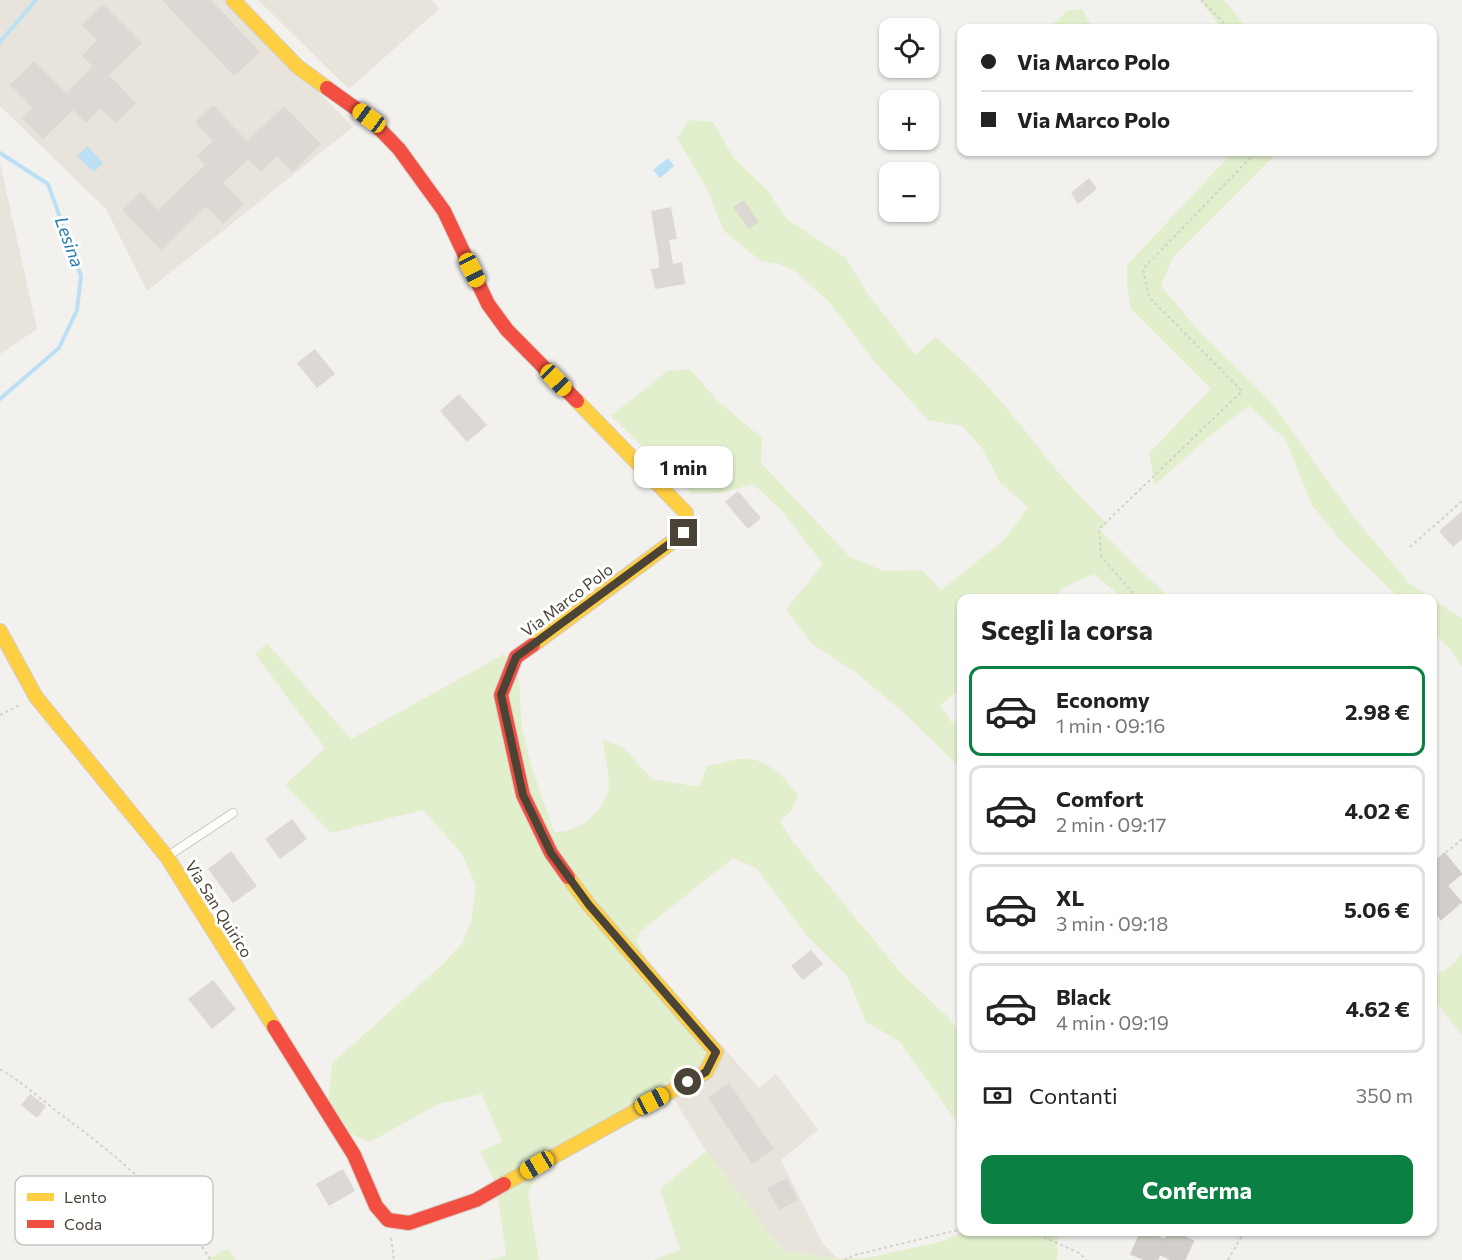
<!DOCTYPE html>
<html lang="it">
<head>
<meta charset="utf-8">
<style>
	:root { --surface:#fff; --page:#f2f2f2; --text:#222; --muted:#767676; --line:#e0e0e0; --accent:#0b8043 }
	body { margin:0; font-family:Commissioner,sans-serif; background:var(--page); color:var(--text); height:100vh; display:flex; flex-direction:column; font-size:22px; white-space:nowrap }
	* { box-sizing:border-box; margin:0 }
	p { font-size:20px; color:var(--muted) }
	.icon { flex:none; width:33px; height:33px; fill:none; stroke:currentColor; stroke-width:2; stroke-linecap:round; stroke-linejoin:round }
	.map { position:relative; flex:1; overflow:hidden }
	.sheet { position:absolute; left:957px; top:594px; width:480px; height:642px; display:flex; flex-direction:column; background:var(--surface); border-radius:12px; box-shadow:0 2px 4px #0004 }
	.sheet>* { flex:none }
	.top-card { position:absolute; left:957px; top:24px; width:480px; height:132px; border-radius:12px; box-shadow:0 2px 4px #0004; display:grid; align-content:center; height:132px; padding:0 24px; background:var(--surface) }
	.fabs { position:absolute; left:879px; top:18px; display:grid; gap:12px }
	.fabs a { display:grid; place-items:center; width:60px; height:60px; border-radius:12px; background:var(--surface); box-shadow:0 2px 4px #0004; font-size:30px }
	.end { position:absolute; width:27px; height:27px; margin:-14px; border:8px solid #4c4337; background:#fff; box-shadow:0 0 0 3px #fff }
	.from { border-radius:50% }
	.bubble { position:absolute; height:42px; border-radius:12px; background:var(--surface); box-shadow:0 2px 4px #0004; font-size:20px; font-weight:700; line-height:42px; text-align:center }
	.car { position:absolute; width:18px; height:36px; margin:-18px -9px; border-radius:8px; box-shadow:0 0 4px 2px #0007; background:linear-gradient(#f5c518 24%,#345 0 40%,#f5c518 0 76%,#345 0 86%,#f5c518 0) }
	.top-card b { display:flex; align-items:center; gap:21px; height:57px; font-size:22px }
	.top-card b+b { border-top:2px solid var(--line) }
	.top-card i { width:15px; height:15px; background:var(--text) }
	ul { padding:0; list-style:none }
	li { display:flex; align-items:center; gap:18px; height:90px; margin:0 12px 9px; padding:0 12px; border:3px solid var(--line); border-radius:12px }
	li div { flex:1 }
	li b { display:block; font-size:22px }
	li em { font-style:normal; font-weight:700 }
	li.current { border-color:var(--accent) }
	li>.icon { width:54px; height:54px; stroke-width:1.5 }
	h2 { padding:0 24px; font-size:27px; line-height:72px }
	.pay { display:flex; align-items:center; gap:15px; height:66px; padding:0 24px; font-size:22px }
	.pay p { margin-inline-start:auto }
	.cta { display:flex; gap:12px; margin-top:auto; padding:12px 24px }
	.cta a { flex:1; height:69px; border-radius:12px; background:var(--accent); color:#fff; font-size:24px; font-weight:700; line-height:69px; text-align:center }
	.map>svg:first-child { display:block }
	.residential { fill:#e8e3db }
	.green { fill:#e2efcc }
	.water { fill:#bbe0f4 }
	.lines { fill:none; stroke-linecap:round; stroke-linejoin:round }
	.stream { stroke:#bbe0f4; stroke-width:4 }
	.building { fill:#dcd8d3 }
	.highway-tunnel { stroke:#d2cec9; stroke-width:28; stroke-dasharray:28 14; stroke-linecap:butt }
	.lane-casing { stroke:#d0ccc8; stroke-width:10 }
	.slow-casing { stroke:#d3cec4; stroke-width:16 }
	.jam-casing { stroke:#d3cec4; stroke-width:16 }
	.path { stroke:#d3d1cc; stroke-width:2; stroke-dasharray:3 3; stroke-linecap:butt }
	.lane { stroke:#fdfdfc; stroke-width:8 }
	.slow { stroke:#ffcf43; stroke-width:14 }
	.jam { stroke:#f24e42; stroke-width:14 }
	.route { stroke:#4c4337; stroke-width:8 }
	.labels { text-anchor:middle; stroke-width:6; stroke-linejoin:round; paint-order:stroke }
	.street-label { font-size:16px; fill:#4c4337; stroke:#fff }
	.water-label { font-size:18px; font-style:italic; fill:#237db1; stroke:#fff }
	.key { fill:#fff; stroke:#c9c7c3; stroke-width:1.5 }
	.key-label { font-size:16px; fill:#4c4337 }
</style>
</head>
<body>
<div class="map">
<svg width="1462" height="1260" viewBox="0 0 1462 1260">
	<rect width="100%" height="100%" fill="#f3f1ee"/>
	<g class="residential">
		<polygon points="0,0 228,0 353,127 147,291 106,209 0,106"/>
		<polygon points="258,0 432,0 439,9 349,89"/>
		<polygon points="0,163 37,329 0,354"/>
		<polygon points="723,1047 759,1088 776,1074 818,1130 781,1160 823,1244 838,1259 783,1251 706,1151 665,1085"/>
	</g>
	<g class="green">
		<polygon points="1200,0 1224,0 1247,28 1221,28"/>
		<polygon points="1082,9 1092,28 1049,28 1067,11"/>
		<path d="M689 120 713 122 733 157 767 190 787 219 846 258 868 294 915 355 935 337C981 372 1013 416 1049 461 1067 483 1088 504 1108 525L1099 529 1169 598H1123L1094 574 1063 588 1053 598H962L961 689 940 705 952 723 961 715V769L902 711 856 673 811 643 786 609 823 564 783 512 753 484 721 493 692 494 611 416 667 371 690 369 718 401 762 438 761 463 850 557 884 571 922 570 941 590 1003 541 1028 507 1001 484 982 448 962 426 928 420 873 360 828 301 796 272 779 264 761 261 724 231 707 189 677 138Z"/>
		<polygon points="1233,152 1278,152 1173,257 1161,286 1200,332 1272,403 1353,516 1409,583 1432,598 1399,598 1341,541 1312,505 1286,440 1249,406 1205,440 1155,485 1149,453 1211,389 1131,309 1127,287 1127,265"/>
		<polygon points="1432,599 1462,618 1462,667 1452,651 1433,632"/>
		<path d="M267 643 351 739 504 654 519 678 522 729 531 765 554 832C578 833 600 814 608 792 611 781 604 752 603 740L623 747 652 779 699 787 707 766C718 765 729 760 740 759 768 757 782 775 798 795L791 811 780 821 793 842 901 973 948 1017 961 1034V1128L899 1041 866 1022 847 976 807 936 757 869 733 858 640 932 637 941 664 994 709 1059 547 1156 528 1193 539 1260H489L506 1255 496 1184 480 1151 502 1142 482 1094 438 1104 370 1142 326 1123 332 1063 442 965 463 942 471 921 476 886 462 854 423 810 331 833 285 785 325 748 255 654Z"/>
		<polygon points="1462,953 1462,1036 1435,1001 1435,976 1454,964"/>
		<polygon points="706,1151 783,1251 838,1259 867,1258 943,1241 964,1232 1058,1232 1057,1260 653,1260 680,1250 660,1189"/>
		<polygon points="228,1249 236,1260 205,1260"/>
	</g>
	<g class="water">
		<polygon points="87,146 103,163 94,172 77,156"/>
		<polygon points="668,158 674,166 660,178 653,170"/>
	</g>
	<g class="lines">
		<g class="stream">
			<polyline points="0,42 36,0"/>
			<polyline points="0,153 48,184 81,276 77,310 59,348 0,399"/>
		</g>
	</g>
	<g class="building">
		<polygon points="162,0 211,0 260,52 234,76"/>
		<polygon points="103,4 142,43 109,75 136,103 116,123 100,108 86,123 73,110 43,139 22,118 33,108 10,85 34,61 66,93 93,66 82,56 97,40 82,25"/>
		<polygon points="213,105 247,141 284,106 321,144 292,172 277,156 261,172 248,159 223,183 244,204 223,224 206,206 161,250 122,210 141,192 158,210 205,165 197,156 213,141 195,122"/>
		<polygon points="1089,178 1097,189 1078,204 1071,193"/>
		<polygon points="744,200 759,222 749,229 733,207"/>
		<polygon points="671,207 677,239 669,240 673,264 682,262 685,284 655,289 651,269 659,268 659,259 651,211"/>
		<polygon points="315,349 335,374 317,388 297,363"/>
		<polygon points="459,394 487,425 467,442 440,411"/>
		<polygon points="738,491 761,518 748,529 725,502"/>
		<polygon points="1462,511 1462,539 1453,547 1439,531"/>
		<polygon points="292,819 307,839 280,859 265,839"/>
		<polygon points="231,851 257,886 233,903 208,869"/>
		<polygon points="811,950 823,964 803,980 791,966"/>
		<polygon points="213,980 236,1009 212,1029 188,999"/>
		<polygon points="729,1083 774,1149 752,1164 708,1098"/>
		<polygon points="30,1094 46,1106 37,1118 21,1105"/>
		<polygon points="343,1169 355,1191 329,1206 316,1184"/>
		<polygon points="787,1178 798,1200 779,1210 767,1188"/>
	</g>
	<g class="lines">
		<g class="highway-tunnel">
			<polyline points="1432,881 1462,856"/>
			<polyline points="1432,910 1462,884"/>
			<polyline points="1143,1260 1155,1232"/>
			<polyline points="1170,1260 1183,1232"/>
		</g>
		<g class="lane-casing">
			<polyline id="lane" points="168,856 233,813"/>
		</g>
		<g class="slow-casing">
			<g id="slow">
				<polyline points="233,0 298,67 327,88"/>
				<polyline points="0,631 36,697 167,857 274,1027"/>
				<polyline points="533,645 684,533 686,513 577,401"/>
				<polyline points="504,1184 706,1072 716,1052 589,905 568,877"/>
			</g>
		</g>
		<g class="jam-casing">
			<g id="jam">
				<polyline points="327,88 369,118 399,149 444,211 488,304 507,330 577,401"/>
				<polyline points="533,645 516,657 501,695 523,795 551,853 568,877"/>
				<polyline points="274,1027 354,1155 376,1206 388,1220 409,1223 476,1200 504,1184"/>
			</g>
		</g>
		<g class="path">
			<polyline points="1201,0 1229,28"/>
			<polyline points="1410,547 1462,501"/>
			<polyline points="1137,598 1101,556 1099,529 1242,391 1149,297 1143,269 1256,152"/>
			<polyline points="0,715 20,705"/>
			<polyline points="1432,864 1462,839"/>
			<path d="M0 1069C23 1083 42 1100 63 1116 118 1157 173 1202 211 1260"/>
			<polyline points="1033,1232 1079,1253 1087,1260"/>
			<polyline points="391,1238 394,1260"/>
			<polyline points="844,1260 855,1255 962,1229"/>
			<polyline points="1146,1260 1156,1246 1161,1232"/>
			<polyline points="1228,1260 1244,1232"/>
		</g>
		<use href="#lane" class="lane"/>
		<use href="#slow" class="slow"/>
		<use href="#jam" class="jam"/>
	</g>
	<g class="lines">
		<polyline class="route" points="684,533 516,657 501,695 523,795 551,853 589,905 716,1052 706,1072 688,1082"/>
	</g>
	<g class="labels">
		<g class="street-label">
			<text transform="translate(567 600) rotate(-37)" y="6">Via Marco Polo</text>
			<text transform="translate(219 909) rotate(58)" y="6">Via San Quirico</text>
		</g>
		<g class="water-label">
			<text transform="translate(69 242) rotate(70)" y="6">Lesina</text>
		</g>
	</g>
	<rect x="15" y="1176" width="198" height="69" rx="9" class="key"/>
	<rect x="27" y="1193" width="27" height="8" fill="#ffcf43"/>
	<rect x="27" y="1220" width="27" height="8" fill="#f24e42"/>
	<g class="key-label">
		<text x="64" y="1203">Lento</text>
		<text x="64" y="1230">Coda</text>
	</g>
</svg>
<div class="fabs">
<a><svg class="icon" aria-label="locate" viewBox="0 0 24 24"><circle cx="12" cy="12" r="6"/><path d="M12 2v4M12 18v4M2 12h4M18 12h4"/></svg></a>
<a>+</a>
<a>−</a>
</div>
<i class="end from" style="left:688px;top:1082px"></i>
<i class="end" style="left:684px;top:533px"></i>
<div class="bubble" style="left:634px;top:446px;width:99px">1 min</div>
<i class="car" style="left:369px;top:118px;rotate:306deg"></i>
<i class="car" style="left:472px;top:270px;rotate:154deg"></i>
<i class="car" style="left:556px;top:380px;rotate:136deg"></i>
<i class="car" style="left:652px;top:1101px;rotate:62deg"></i>
<i class="car" style="left:537px;top:1165px;rotate:240deg"></i>
<div class="top-card">
<b><i class="from"></i>Via Marco Polo</b>
<b><i></i>Via Marco Polo</b>
</div>
<section class="sheet">
<h2>Scegli la corsa</h2>
<ul>
<li class="current"><svg class="icon" aria-label="car" viewBox="0 0 24 24"><path d="M5 17H2v-5l4-1 3-4h7l3 4 3 1v5h-3M9 17h6M6 11h13"/><circle cx="7" cy="17" r="2"/><circle cx="17" cy="17" r="2"/></svg><div><b>Economy</b><p>1 min · 09:16</p></div><em>2.98 €</em></li>
<li><svg class="icon" aria-label="car" viewBox="0 0 24 24"><path d="M5 17H2v-5l4-1 3-4h7l3 4 3 1v5h-3M9 17h6M6 11h13"/><circle cx="7" cy="17" r="2"/><circle cx="17" cy="17" r="2"/></svg><div><b>Comfort</b><p>2 min · 09:17</p></div><em>4.02 €</em></li>
<li><svg class="icon" aria-label="car" viewBox="0 0 24 24"><path d="M5 17H2v-5l4-1 3-4h7l3 4 3 1v5h-3M9 17h6M6 11h13"/><circle cx="7" cy="17" r="2"/><circle cx="17" cy="17" r="2"/></svg><div><b>XL</b><p>3 min · 09:18</p></div><em>5.06 €</em></li>
<li><svg class="icon" aria-label="car" viewBox="0 0 24 24"><path d="M5 17H2v-5l4-1 3-4h7l3 4 3 1v5h-3M9 17h6M6 11h13"/><circle cx="7" cy="17" r="2"/><circle cx="17" cy="17" r="2"/></svg><div><b>Black</b><p>4 min · 09:19</p></div><em>4.62 €</em></li>
</ul>
<div class="pay"><svg class="icon" aria-label="cash" viewBox="0 0 24 24"><path d="M3 7h18v10H3z"/><circle cx="12" cy="12" r="2"/></svg>Contanti<p>350 m</p></div>
<div class="cta"><a>Conferma</a></div>
</section>
</div>
</body>
</html>
